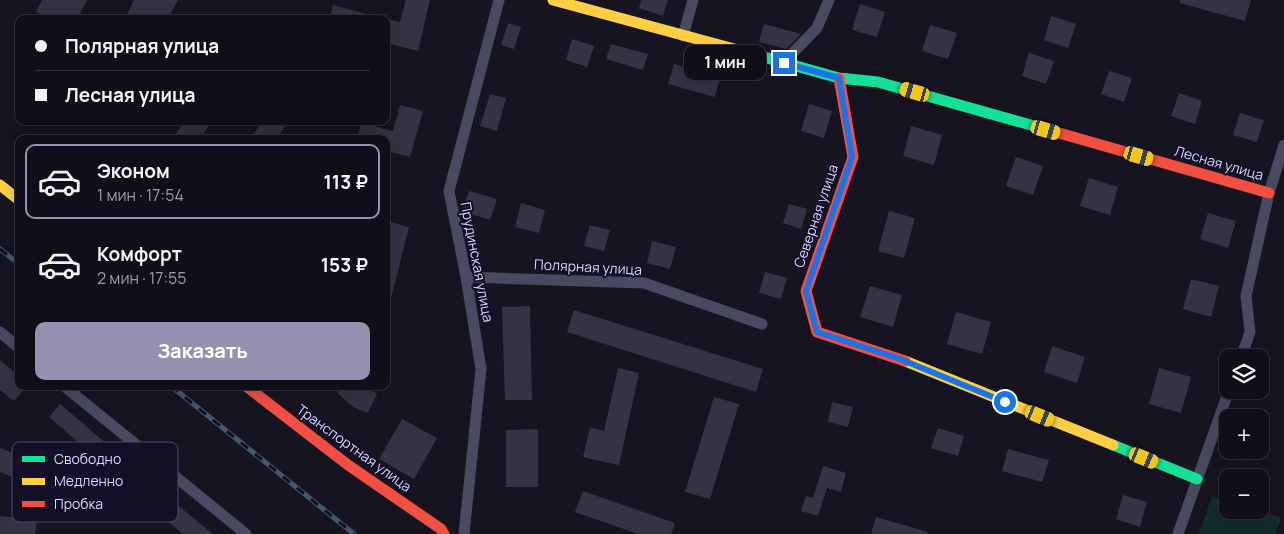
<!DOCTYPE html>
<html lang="ru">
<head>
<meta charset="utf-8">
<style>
	:root { --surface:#100f19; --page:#1e1d26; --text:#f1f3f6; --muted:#9c9ca2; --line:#302f38; --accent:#9591b1 }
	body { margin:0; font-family:Manrope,sans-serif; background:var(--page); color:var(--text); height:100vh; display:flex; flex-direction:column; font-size:19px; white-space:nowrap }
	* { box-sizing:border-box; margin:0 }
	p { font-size:16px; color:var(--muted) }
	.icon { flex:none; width:28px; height:28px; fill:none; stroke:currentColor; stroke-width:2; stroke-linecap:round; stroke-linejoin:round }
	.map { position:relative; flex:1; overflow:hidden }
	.panel { position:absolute; left:15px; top:135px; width:375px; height:255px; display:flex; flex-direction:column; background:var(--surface); border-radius:10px; box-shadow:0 5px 20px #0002,0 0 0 1px var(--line) }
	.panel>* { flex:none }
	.banner { position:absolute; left:15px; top:15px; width:375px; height:110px; border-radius:10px; box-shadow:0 5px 20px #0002,0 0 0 1px var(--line); display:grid; align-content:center; height:110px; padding:0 20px; background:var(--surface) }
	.tools { position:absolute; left:1219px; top:349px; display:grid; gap:10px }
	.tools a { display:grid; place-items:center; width:50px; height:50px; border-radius:10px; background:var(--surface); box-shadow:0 5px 20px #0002,0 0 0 1px var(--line); font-size:25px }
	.end { position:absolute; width:22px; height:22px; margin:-11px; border:6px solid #1a73e8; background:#fff; box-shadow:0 0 0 2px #fff }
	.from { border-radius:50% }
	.bubble { position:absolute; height:35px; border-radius:10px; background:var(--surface); box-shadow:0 5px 20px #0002,0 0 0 1px var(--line); font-size:16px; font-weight:700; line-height:35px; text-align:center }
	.car { position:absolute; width:15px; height:30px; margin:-15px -8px; border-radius:6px; box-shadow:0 0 4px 1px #0007; background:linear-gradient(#f5c518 24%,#345 0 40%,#f5c518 0 76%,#345 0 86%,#f5c518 0) }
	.banner b { display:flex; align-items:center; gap:18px; height:48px; font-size:19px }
	.banner b+b { border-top:1px solid var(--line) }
	.banner i { width:12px; height:12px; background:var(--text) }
	ul { padding:9px 0 0; list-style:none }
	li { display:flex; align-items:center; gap:15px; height:75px; margin:0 10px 8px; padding:0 10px; border:2px solid transparent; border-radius:10px }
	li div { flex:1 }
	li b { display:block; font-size:19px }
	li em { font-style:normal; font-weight:700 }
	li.selected { border-color:var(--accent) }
	li>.icon { width:45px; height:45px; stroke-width:1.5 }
	.cta { display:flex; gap:10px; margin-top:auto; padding:10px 20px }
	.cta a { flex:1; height:58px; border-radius:10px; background:var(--accent); color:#fff; font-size:20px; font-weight:700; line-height:58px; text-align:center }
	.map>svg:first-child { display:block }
	.green { fill:#132c2d }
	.building { fill:#343243 }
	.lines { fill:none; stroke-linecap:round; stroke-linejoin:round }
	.street { stroke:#4a4962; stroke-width:11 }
	.fast { stroke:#16e098; stroke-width:11 }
	.slow { stroke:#ffcf43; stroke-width:11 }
	.jam { stroke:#f24e42; stroke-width:11 }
	.rail-casing { stroke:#43596b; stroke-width:5 }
	.rail { stroke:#130f26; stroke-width:3; stroke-dasharray:9; stroke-linecap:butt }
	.route { stroke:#1a73e8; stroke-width:6 }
	.labels { text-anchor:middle; stroke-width:4; stroke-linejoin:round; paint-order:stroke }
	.street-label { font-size:14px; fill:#d9d4ff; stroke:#130f26 }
	.key { fill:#130f26; stroke:#4e4a67; stroke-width:1 }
	.key-label { font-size:14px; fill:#d9d4ff }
</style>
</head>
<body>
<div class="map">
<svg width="1284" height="534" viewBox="0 0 1284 534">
	<rect width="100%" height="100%" fill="#161421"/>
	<polygon class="green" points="1212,496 1227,501 1228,510 1256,510 1281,518 1276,534 1199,534"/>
	<g class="building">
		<polygon points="42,0 87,0 77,19 50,19 36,12"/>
		<polygon points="134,0 178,0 168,19 125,19"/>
		<polygon points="406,0 430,0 418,51 386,43 386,19 400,22"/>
		<polygon points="641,0 668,0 663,16 639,8"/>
		<polygon points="1180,0 1251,0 1245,21 1180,3"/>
		<polygon points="860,4 885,12 877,37 852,30"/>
		<polygon points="333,5 374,16 374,19 330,19"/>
		<polygon points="1051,16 1076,24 1068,48 1044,40"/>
		<polygon points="508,23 521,27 514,49 501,45"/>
		<polygon points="764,24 801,34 786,49 759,42"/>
		<polygon points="930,25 957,33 948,59 922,51"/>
		<polygon points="572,39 594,46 587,67 566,60"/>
		<polygon points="611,44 648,54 643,70 606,59"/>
		<polygon points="1029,53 1054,61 1046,84 1022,76"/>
		<polygon points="674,64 720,77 715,97 668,84"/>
		<polygon points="1109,71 1132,78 1124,102 1101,94"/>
		<polygon points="1179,93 1202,101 1195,124 1171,116"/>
		<polygon points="490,94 506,98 497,131 480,126"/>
		<polygon points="809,104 832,111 824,138 801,131"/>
		<polygon points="400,105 423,111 410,157 386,151 386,139 357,139 361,123 393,131"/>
		<polygon points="1240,113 1264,120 1257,142 1233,135"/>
		<polygon points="185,121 212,121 200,139 172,139"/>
		<polygon points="263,121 289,121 276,139 250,139"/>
		<polygon points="911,126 942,135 934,165 903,156"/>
		<polygon points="1016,157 1043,166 1033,195 1006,186"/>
		<polygon points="1089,178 1118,187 1110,215 1080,206"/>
		<polygon points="469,191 497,199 490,220 462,211"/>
		<polygon points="521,203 545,210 539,233 515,227"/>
		<polygon points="789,204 807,209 801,229 783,223"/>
		<polygon points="889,211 915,218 904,258 878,251"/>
		<polygon points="1208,213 1236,221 1228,248 1200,239"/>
		<polygon points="390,222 409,227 389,307 386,307 386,235"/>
		<polygon points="590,225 610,230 604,251 584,246"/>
		<polygon points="652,241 676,247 670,269 647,263"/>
		<polygon points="765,272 787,278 781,299 759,293"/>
		<polygon points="1191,279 1219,286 1211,317 1183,309"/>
		<polygon points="870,286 902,295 893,327 860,317"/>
		<polygon points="530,306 532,400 505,400 502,307"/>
		<polygon points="574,310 763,369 756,392 567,332"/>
		<polygon points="956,312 991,322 982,354 947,344"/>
		<polygon points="1052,346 1085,357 1077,383 1044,372"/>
		<polygon points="0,360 19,376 19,386 27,386 14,401 0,390"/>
		<polygon points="618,368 639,373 619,465 583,457 590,427 604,431"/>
		<polygon points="1159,368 1191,377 1181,413 1149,404"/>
		<polygon points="336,386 363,386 377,394 368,413 353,407 338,394"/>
		<polygon points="714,397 739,404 710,499 685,492"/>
		<polygon points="832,402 853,407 848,427 828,422"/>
		<polygon points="60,404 128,462 116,475 49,417"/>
		<polygon points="402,419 437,438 414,479 379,459"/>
		<polygon points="938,428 964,436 958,456 931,448"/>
		<polygon points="538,429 538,487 506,487 506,430"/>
		<polygon points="0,448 21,456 13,477 0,472"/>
		<polygon points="1008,449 1049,460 1042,482 1002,471"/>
		<polygon points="823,466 846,473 841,492 827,488 818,516 801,511 806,496 813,498"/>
		<polygon points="155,487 213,534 183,534 143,501"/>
		<polygon points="583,491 675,523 671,534 638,534 575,512"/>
		<polygon points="1123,495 1147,502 1140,527 1116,519"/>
		<polygon points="0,516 37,519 35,534 0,534"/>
		<polygon points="876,517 928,532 927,534 871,534"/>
	</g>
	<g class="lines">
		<g class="street">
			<polyline points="683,36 693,0"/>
			<polyline points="783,63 817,28 829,0"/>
			<polyline points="466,277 644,283 762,324"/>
			<polyline points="0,332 19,348"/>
			<polyline points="1241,358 1250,332 1246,296 1269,193 1284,145"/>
			<polyline points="64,386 246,534"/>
			<polyline points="464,534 481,369 466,277 449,191 499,0"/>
			<polyline points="1178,534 1229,390"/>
		</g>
		<g class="fast">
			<polyline points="760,56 839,78 878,82 1052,131"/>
			<polyline points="1113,445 1197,479"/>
		</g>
		<g class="slow">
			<polyline points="553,0 760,56"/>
			<polyline points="0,185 19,200"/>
			<polyline points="905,361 1113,445"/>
		</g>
		<g class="jam">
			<polyline points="839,78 853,157 806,291 817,332 905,361"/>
			<polyline points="1052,131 1269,193"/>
			<polyline points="246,386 348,465 441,529 444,534"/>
		</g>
		<g class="rail-casing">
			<g id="rail">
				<polyline points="0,249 19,264"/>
				<polyline points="171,386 354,534"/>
			</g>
		</g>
		<use href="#rail" class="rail"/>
	</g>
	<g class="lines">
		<polyline class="route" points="784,63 839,78 852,157 806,291 817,332 900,359 1005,402"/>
	</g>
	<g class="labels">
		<g class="street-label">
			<text transform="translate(1219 163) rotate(16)" y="5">Лесная улица</text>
			<text transform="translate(816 216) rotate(-71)" y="5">Северная улица</text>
			<text transform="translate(477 262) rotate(79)" y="5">Прудинская улица</text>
			<text transform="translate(588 267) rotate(3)" y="5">Полярная улица</text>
			<text transform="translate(354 448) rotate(36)" y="5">Транспортная улица</text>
		</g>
	</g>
	<rect x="12" y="442" width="166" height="80" rx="8" class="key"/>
	<rect x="22" y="456" width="23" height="6" fill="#16e098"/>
	<rect x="22" y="478" width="23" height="7" fill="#ffcf43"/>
	<rect x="22" y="501" width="23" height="6" fill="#f24e42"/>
	<g class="key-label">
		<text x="54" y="464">Свободно</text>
		<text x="54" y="486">Медленно</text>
		<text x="54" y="509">Пробка</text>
	</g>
</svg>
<div class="tools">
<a><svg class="icon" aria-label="layers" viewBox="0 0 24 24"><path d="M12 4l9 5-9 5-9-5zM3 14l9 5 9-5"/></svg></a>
<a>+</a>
<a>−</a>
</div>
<i class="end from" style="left:1005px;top:402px"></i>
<i class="end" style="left:784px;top:63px"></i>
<div class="bubble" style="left:684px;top:45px;width:82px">1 мин</div>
<i class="car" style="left:915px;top:92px;rotate:286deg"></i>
<i class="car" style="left:1046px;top:130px;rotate:106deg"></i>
<i class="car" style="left:1139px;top:156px;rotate:106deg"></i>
<i class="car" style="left:1040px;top:416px;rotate:112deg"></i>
<i class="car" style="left:1144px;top:458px;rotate:112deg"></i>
<div class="banner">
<b><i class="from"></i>Полярная улица</b>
<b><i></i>Лесная улица</b>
</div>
<section class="panel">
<ul>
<li class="selected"><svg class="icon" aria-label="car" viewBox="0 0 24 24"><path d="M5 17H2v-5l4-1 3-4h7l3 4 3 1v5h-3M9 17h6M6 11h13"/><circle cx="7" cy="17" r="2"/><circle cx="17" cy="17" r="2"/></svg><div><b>Эконом</b><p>1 мин · 17:54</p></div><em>113 ₽</em></li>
<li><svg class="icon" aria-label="car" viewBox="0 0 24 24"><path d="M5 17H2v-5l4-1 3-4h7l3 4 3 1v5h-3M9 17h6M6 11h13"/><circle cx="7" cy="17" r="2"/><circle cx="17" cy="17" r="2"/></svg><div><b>Комфорт</b><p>2 мин · 17:55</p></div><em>153 ₽</em></li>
</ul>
<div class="cta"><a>Заказать</a></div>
</section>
</div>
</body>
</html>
